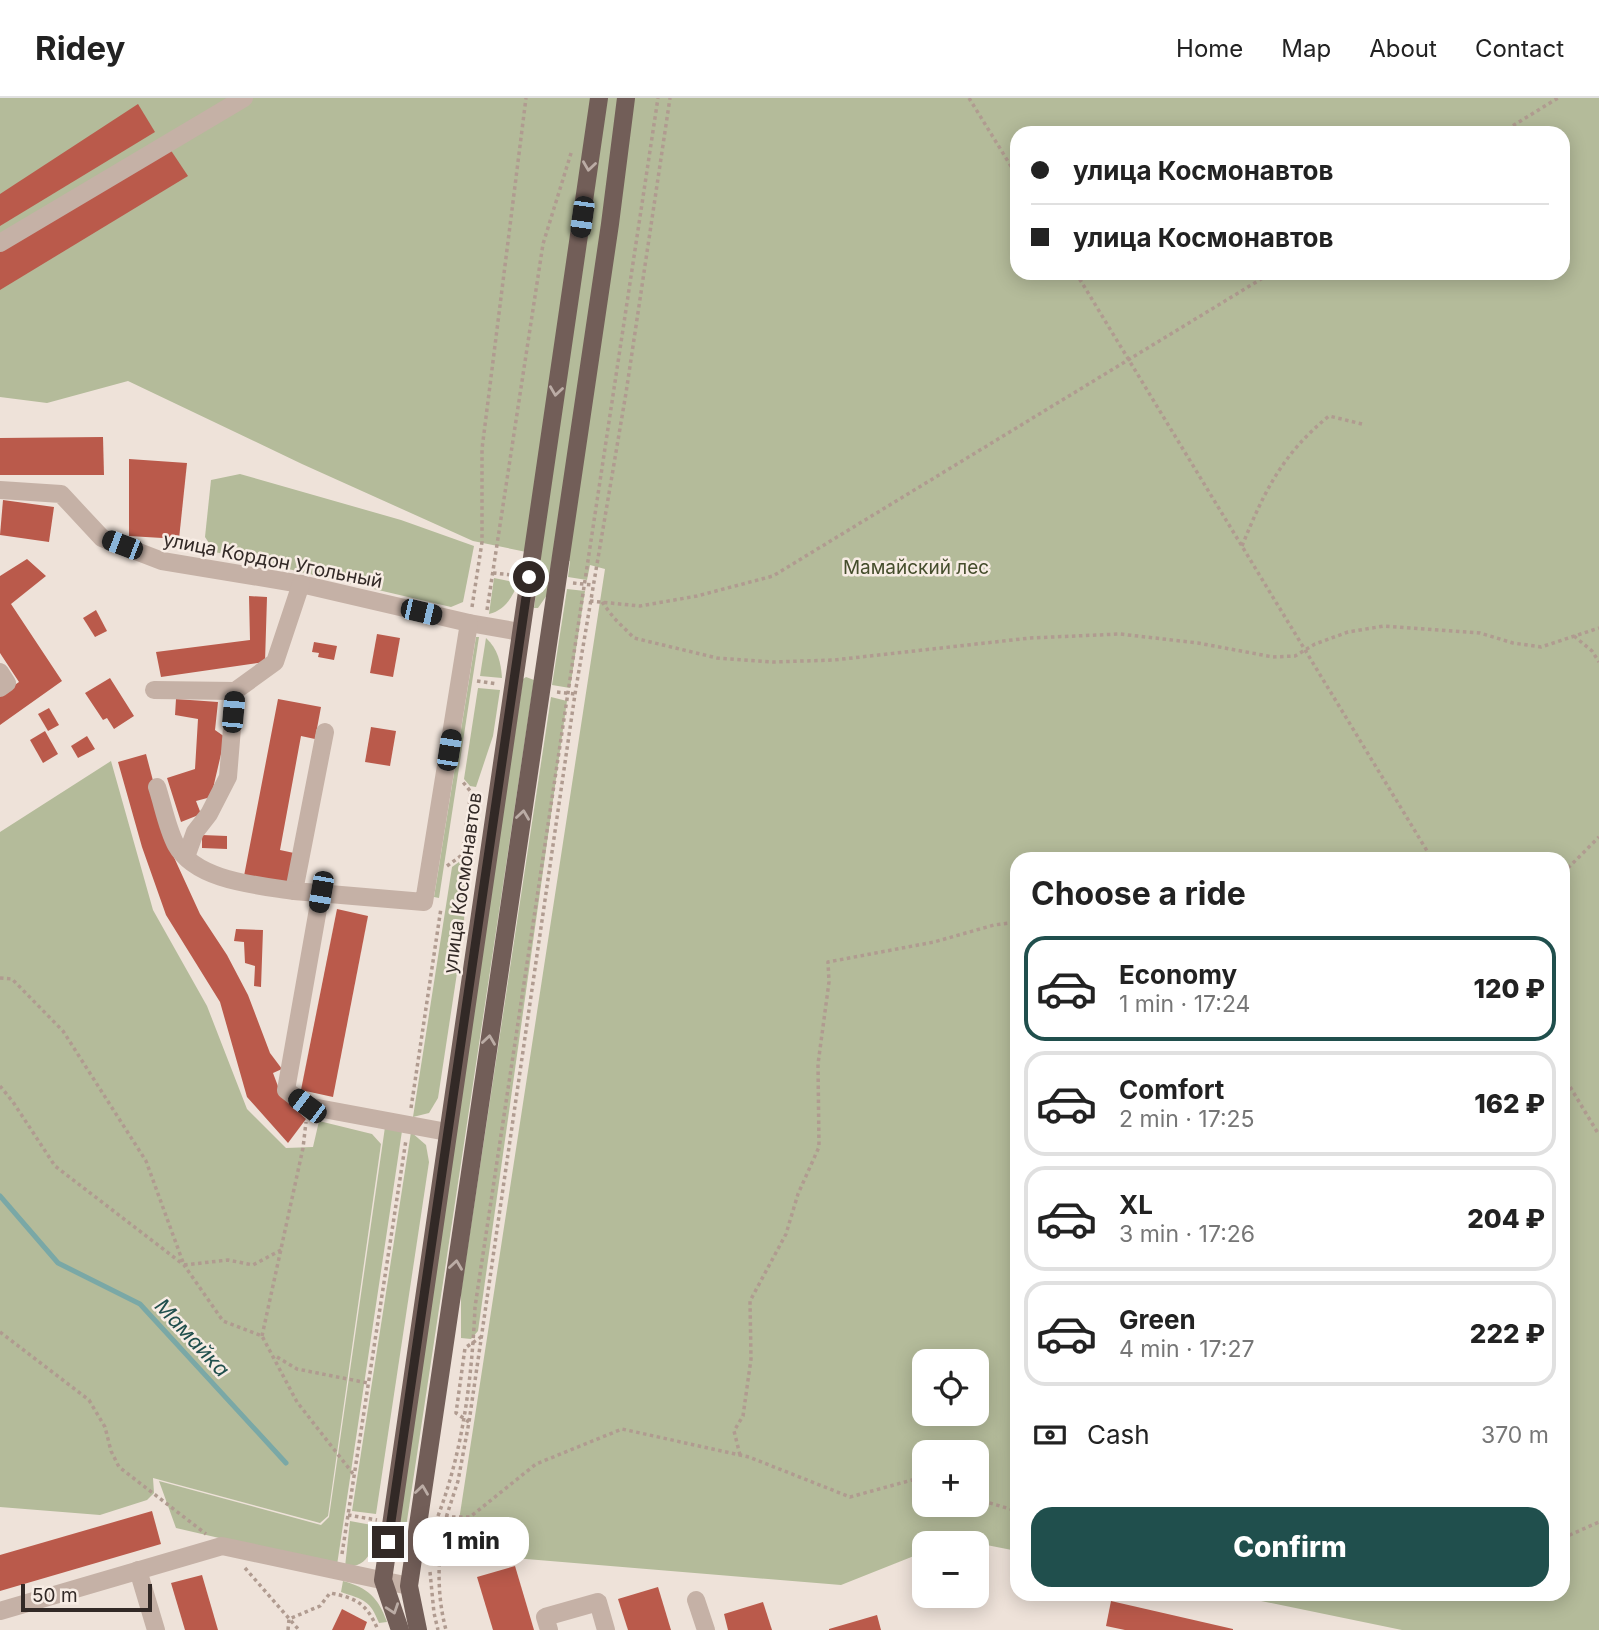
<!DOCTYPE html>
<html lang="en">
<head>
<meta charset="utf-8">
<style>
	:root { --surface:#fff; --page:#f6f6f6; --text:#222; --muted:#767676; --line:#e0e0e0; --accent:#204f4d }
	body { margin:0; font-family:Inter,sans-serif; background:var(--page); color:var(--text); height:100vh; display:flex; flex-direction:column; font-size:26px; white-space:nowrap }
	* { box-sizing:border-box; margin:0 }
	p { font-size:23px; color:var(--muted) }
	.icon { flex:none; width:38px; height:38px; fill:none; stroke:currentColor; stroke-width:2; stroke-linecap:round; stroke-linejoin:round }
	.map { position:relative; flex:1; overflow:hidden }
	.sheet { position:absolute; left:1010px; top:754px; width:560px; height:749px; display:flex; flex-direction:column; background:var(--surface); border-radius:21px; box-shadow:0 4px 18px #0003 }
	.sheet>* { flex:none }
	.guide { position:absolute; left:1010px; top:28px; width:560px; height:154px; border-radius:21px; box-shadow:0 4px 18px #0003; display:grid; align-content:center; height:154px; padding:0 21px; background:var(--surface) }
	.controls { position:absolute; left:912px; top:1251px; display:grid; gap:14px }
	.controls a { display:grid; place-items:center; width:77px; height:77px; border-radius:14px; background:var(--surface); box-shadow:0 4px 18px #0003; font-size:35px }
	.scale { position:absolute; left:21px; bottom:18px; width:131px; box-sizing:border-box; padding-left:7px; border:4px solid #322926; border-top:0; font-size:19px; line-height:24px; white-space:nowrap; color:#322926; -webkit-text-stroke:5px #f7ece4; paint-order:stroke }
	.end { position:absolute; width:32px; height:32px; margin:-16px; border:9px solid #322926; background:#fff; box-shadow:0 0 0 4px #fff }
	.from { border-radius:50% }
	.bubble { position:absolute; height:49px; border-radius:21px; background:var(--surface); box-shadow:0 4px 18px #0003; font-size:23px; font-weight:800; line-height:49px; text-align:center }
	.car { position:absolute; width:21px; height:42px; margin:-21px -10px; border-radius:9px; box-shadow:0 0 5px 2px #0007; background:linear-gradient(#222 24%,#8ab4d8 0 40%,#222 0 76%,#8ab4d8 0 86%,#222 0) }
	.guide b { display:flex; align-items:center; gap:24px; height:66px; font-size:26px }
	.guide b+b { border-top:2px solid var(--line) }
	.guide i { width:18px; height:18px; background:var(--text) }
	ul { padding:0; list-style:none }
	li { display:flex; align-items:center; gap:21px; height:105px; margin:0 14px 10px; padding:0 7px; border:4px solid var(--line); border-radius:21px }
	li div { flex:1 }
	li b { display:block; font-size:26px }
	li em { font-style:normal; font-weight:800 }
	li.active { border-color:var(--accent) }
	li>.icon { width:63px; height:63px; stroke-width:1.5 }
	h2 { padding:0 21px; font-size:32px; line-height:84px }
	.pay { display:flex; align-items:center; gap:18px; height:77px; padding:0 21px; font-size:26px }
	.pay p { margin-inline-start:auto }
	.button { display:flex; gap:14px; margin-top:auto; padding:14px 21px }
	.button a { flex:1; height:80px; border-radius:21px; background:var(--accent); color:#fff; font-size:28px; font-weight:800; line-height:80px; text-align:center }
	header { display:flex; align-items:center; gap:42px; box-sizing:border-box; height:98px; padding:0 35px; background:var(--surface); border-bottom:2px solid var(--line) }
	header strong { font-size:33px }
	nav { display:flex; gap:38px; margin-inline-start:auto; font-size:24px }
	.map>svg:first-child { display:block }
	.green { fill:#b4bb9a; fill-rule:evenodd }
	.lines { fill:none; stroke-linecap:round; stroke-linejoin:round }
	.stream { stroke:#7aa8a6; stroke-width:5 }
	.building { fill:#ba5a4b }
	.path { stroke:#b09b90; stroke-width:3.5; stroke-dasharray:3.5 3.5; stroke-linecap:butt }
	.minor { stroke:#c5b1a6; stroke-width:18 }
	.major { stroke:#725e58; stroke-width:18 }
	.oneway { stroke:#bbaca5 }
	.route { stroke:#322926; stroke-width:9 }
	.labels { text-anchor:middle; stroke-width:5; stroke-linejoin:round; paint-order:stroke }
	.street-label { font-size:19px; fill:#322926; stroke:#f7ece4 }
	.park-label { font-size:19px; fill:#454d2c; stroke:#f7ece4 }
	.water-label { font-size:21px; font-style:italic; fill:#204f4d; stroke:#f7ece4 }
</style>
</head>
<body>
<header>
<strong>Ridey</strong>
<nav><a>Home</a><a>Map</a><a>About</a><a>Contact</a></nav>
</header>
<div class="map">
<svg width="1599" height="1532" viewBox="0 0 1599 1532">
	<rect width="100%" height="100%" fill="#eee2d9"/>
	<g class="green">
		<path d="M0 0H1599V1532H1402L1227 1496H1563V761H1017V1453L956 1441 945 1445 924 1446V1454L841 1487 454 1455 605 471 590 467 587 482 568 479 570 463 552 460 547 497 538 510H534L541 457 473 443 302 366 128 283 47 305 0 299ZM1017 35H1563V175H1017ZM924 1264H976V1316H924ZM924 1354H976V1407H924Z"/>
		<polygon points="240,376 401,422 474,448 463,504 451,509 215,454 205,439 211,382"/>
		<path d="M494 480 518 485C512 500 505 512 489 516Z"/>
		<polygon points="567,491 585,493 570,590 552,587"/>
		<polygon points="476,539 479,539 439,800 434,799"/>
		<path d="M486 540C498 551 501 565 502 580L480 578Z"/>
		<polygon points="526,579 534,582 405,1436 394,1434 523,581"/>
		<polygon points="478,590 500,592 493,638 476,689 470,688 464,681"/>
		<polygon points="551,599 567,603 478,1233 471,1241 461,1240 461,1194"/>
		<polygon points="111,663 153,812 207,908 247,1011 286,1050 313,1049 319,1023 372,1036 381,1046 328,1418 320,1425 153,1380 154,1395 147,1402 100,1417 0,1409 0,734"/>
		<polygon points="459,764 465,765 464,829 438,1000 429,1015 413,1019 452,769"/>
		<polygon points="385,1029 402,1033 337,1467 176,1430 159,1383 321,1427 329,1419"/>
		<polygon points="411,1034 426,1047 429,1064 376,1416 352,1413"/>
		<path d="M350 1423 377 1428C373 1449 371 1469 345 1469Z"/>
		<path d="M343 1483C368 1490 378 1499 387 1524L379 1525C370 1502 364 1502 341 1494Z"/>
	</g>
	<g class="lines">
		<polyline class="stream" points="0,1098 58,1165 140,1206 286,1365"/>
	</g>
	<g class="building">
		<polygon points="138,6 155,34 0,128 0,96"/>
		<polygon points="166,45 188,78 0,192 0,149"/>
		<polygon points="103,339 104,377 0,377 0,340"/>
		<polygon points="129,361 187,365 179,441 129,438"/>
		<polygon points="3,402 54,409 49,444 0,437"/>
		<polygon points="27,461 46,478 11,506 62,583 0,627 0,597 19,584 0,555 0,478"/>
		<polygon points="249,498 267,499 265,564 161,579 156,554 250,542"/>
		<polygon points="96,512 107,533 95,539 83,520"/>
		<polygon points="377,536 400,540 393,579 370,575"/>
		<polygon points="314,544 337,548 334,562 318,559 319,555 312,554"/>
		<polygon points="110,580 134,618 114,631 107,620 103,622 85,595"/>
		<polygon points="176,601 218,604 215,632 225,639 211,699 196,703 201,716 181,724 167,680 195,671 198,621 175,617"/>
		<polygon points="278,601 321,609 315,641 301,638 280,752 294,755 288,786 244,778"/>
		<polygon points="49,610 59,627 48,633 38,616"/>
		<polygon points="371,629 396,633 390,668 365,664"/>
		<polygon points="45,633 58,656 43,665 30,642"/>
		<polygon points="87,638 95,651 78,660 71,648"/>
		<polygon points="146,656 172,755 200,816 227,857 248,897 270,955 282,971 273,975 282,999 306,1021 288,1045 247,999 220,904 166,817 142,749 118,664"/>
		<polygon points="202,737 227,738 227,751 202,750"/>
		<polygon points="337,811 368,818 333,999 301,992"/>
		<polygon points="236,831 263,832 261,889 254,888 255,868 245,865 244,844 234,843"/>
		<polygon points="152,1413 161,1446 0,1493 0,1457"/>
		<polygon points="515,1468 534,1532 493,1532 477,1479"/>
		<polygon points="202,1477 218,1532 185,1532 171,1485"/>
		<polygon points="658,1489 671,1532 628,1532 618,1501"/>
		<polygon points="1111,1503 1233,1531 1233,1532 1125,1532 1106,1528"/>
		<polygon points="763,1504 772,1532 728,1532 724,1516"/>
		<polygon points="342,1511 367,1524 364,1532 332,1532"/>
		<polygon points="877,1517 881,1532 829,1532 829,1531"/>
	</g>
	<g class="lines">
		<g class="path">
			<polyline points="969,0 1017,78"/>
			<polyline points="1501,35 1558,0"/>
			<polyline points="1076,175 1432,761"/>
			<path d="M1242 448C1264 394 1282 356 1329 318L1362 326"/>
			<polyline points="493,475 513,477"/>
			<polyline points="573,485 592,487"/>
			<polyline points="590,503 640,508 697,498 773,478 1271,175"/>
			<polyline points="602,504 614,520 634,540 717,560 773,564 834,562 1030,540 1120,536 1198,545 1273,559 1295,558 1315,546 1348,534 1384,528 1480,535 1513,545 1541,549 1599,530"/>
			<polyline points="472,509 482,444 482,351 526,0"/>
			<polyline points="487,512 543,146 572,52"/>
			<polyline points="1574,538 1592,553 1599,564"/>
			<polyline points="477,583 497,586"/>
			<polyline points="557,594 575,596"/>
			<polyline points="447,768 462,757 471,694 462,683"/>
			<polyline points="1563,775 1599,739"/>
			<polyline points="0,880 12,881 63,933 146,1063 184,1167 228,1162 253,1167 281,1152"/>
			<polyline points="1563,977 1599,1037"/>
			<polyline points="0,988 13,1004 55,1068 184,1167 223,1223 262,1238 297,1304 354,1377"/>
			<polyline points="411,1010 441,810"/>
			<polyline points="0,1234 89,1302 105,1329 111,1353 119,1369 206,1436"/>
			<polyline points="262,1238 303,1050 306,1024"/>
			<polyline points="277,1259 297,1271 368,1285"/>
			<polyline points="469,1324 456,1315 465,1250 481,1239"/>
			<polyline points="740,1357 734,1333 743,1318 751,1261 750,1203 786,1136 798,1096 819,1049 818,966 829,884 828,864 934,844 994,827 1017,824"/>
			<polyline points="976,1401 1017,1413"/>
			<polyline points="348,1417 377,1422"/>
			<path d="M438 1418C463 1352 472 1280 475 1209L658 0"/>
			<polyline points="445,1419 470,1419 536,1366 622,1331 749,1359 850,1399 912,1382 924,1386"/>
			<path d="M433 1431 442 1432C438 1467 437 1498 446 1532"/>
			<polyline points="442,1432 458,1383 469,1324 575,596 626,295 670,0"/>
			<polyline points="1563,1440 1599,1424"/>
			<polyline points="342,1456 406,1042"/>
			<polyline points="245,1470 299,1532"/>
			<polyline points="430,1474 434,1515 438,1532"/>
			<path d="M288 1532 289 1521 320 1508 330 1495C357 1500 367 1506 378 1532"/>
		</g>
		<g class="minor">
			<polyline points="0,145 244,0"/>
			<polyline points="0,392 61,396 102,440 162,463 301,486 469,525 520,534"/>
			<polyline points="0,574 7,585 0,590"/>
			<polyline points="154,592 235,593 275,564 301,486"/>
			<polyline points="325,634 294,793 424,804 469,525"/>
			<path d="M157 689C163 707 167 730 176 747 196 783 257 787 294 793"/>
			<polyline points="186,759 195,734 209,716 228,679 235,593"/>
			<polyline points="321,794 286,992 307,1008 447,1034"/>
			<polyline points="138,1472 156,1532"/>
			<polyline points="696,1502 706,1532"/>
			<polyline points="0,1513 222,1448 409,1488"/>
			<polyline points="549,1532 545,1519 598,1504 606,1532"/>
		</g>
		<g class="major">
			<polyline points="400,1532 383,1482 599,0"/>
			<polyline points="418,1532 409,1488 610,126 626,0"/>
		</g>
	</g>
	<defs><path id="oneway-chevron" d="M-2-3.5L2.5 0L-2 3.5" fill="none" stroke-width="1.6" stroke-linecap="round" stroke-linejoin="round" transform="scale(1.75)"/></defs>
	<g class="oneway">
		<use href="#oneway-chevron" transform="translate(589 68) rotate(98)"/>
		<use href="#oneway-chevron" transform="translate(556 293) rotate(98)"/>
		<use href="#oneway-chevron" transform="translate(523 717) rotate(-82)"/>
		<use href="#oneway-chevron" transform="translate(489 942) rotate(-82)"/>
		<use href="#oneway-chevron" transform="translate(456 1167) rotate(-82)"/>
		<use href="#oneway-chevron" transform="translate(422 1392) rotate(-82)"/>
		<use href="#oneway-chevron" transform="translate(393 1511) rotate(71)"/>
	</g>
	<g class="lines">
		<polyline class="route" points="388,1444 529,479"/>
	</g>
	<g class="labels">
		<g class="street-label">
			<text transform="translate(273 462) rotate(11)" y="7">улица Кордон Угольный</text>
			<text transform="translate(462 785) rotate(-82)" y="7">улица Космонавтов</text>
		</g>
		<g class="park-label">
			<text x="916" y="476">Мамайский лес</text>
		</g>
		<g class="water-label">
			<text transform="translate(192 1240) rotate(47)" y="7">Мамайка</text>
		</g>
	</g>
</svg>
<div class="controls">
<a><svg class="icon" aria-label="locate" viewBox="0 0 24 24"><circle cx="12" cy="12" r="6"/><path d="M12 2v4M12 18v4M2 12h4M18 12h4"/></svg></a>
<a>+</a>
<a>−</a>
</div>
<div class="scale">50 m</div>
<i class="end from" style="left:529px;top:479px"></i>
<i class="end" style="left:388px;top:1444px"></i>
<div class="bubble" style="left:413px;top:1419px;width:116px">1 min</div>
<i class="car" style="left:582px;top:119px;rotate:188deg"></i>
<i class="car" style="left:122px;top:447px;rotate:291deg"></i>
<i class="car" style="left:421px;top:514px;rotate:103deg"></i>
<i class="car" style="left:233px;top:614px;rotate:5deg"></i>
<i class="car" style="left:449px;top:652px;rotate:9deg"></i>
<i class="car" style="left:321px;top:794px;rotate:190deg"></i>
<i class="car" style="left:307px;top:1008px;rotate:307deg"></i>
<div class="guide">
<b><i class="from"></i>улица Космонавтов</b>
<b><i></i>улица Космонавтов</b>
</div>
<section class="sheet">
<h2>Choose a ride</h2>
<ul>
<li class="active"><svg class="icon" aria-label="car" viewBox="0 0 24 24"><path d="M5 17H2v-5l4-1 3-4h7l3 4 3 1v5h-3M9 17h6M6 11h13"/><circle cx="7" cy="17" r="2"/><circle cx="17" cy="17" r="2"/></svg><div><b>Economy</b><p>1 min · 17:24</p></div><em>120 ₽</em></li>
<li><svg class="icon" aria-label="car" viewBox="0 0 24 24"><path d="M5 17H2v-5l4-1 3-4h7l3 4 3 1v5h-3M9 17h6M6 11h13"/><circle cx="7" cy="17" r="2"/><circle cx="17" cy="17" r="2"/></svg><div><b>Comfort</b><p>2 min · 17:25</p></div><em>162 ₽</em></li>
<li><svg class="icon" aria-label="car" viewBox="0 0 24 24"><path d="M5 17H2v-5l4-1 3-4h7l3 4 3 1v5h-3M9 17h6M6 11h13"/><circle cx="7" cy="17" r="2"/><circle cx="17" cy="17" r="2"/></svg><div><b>XL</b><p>3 min · 17:26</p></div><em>204 ₽</em></li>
<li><svg class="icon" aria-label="car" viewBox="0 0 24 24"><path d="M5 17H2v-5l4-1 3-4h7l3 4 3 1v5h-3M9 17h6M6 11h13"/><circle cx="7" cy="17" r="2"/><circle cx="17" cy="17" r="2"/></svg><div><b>Green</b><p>4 min · 17:27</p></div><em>222 ₽</em></li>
</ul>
<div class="pay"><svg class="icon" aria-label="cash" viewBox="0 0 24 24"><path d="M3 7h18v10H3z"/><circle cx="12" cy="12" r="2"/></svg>Cash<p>370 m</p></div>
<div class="button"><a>Confirm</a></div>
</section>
</div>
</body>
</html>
